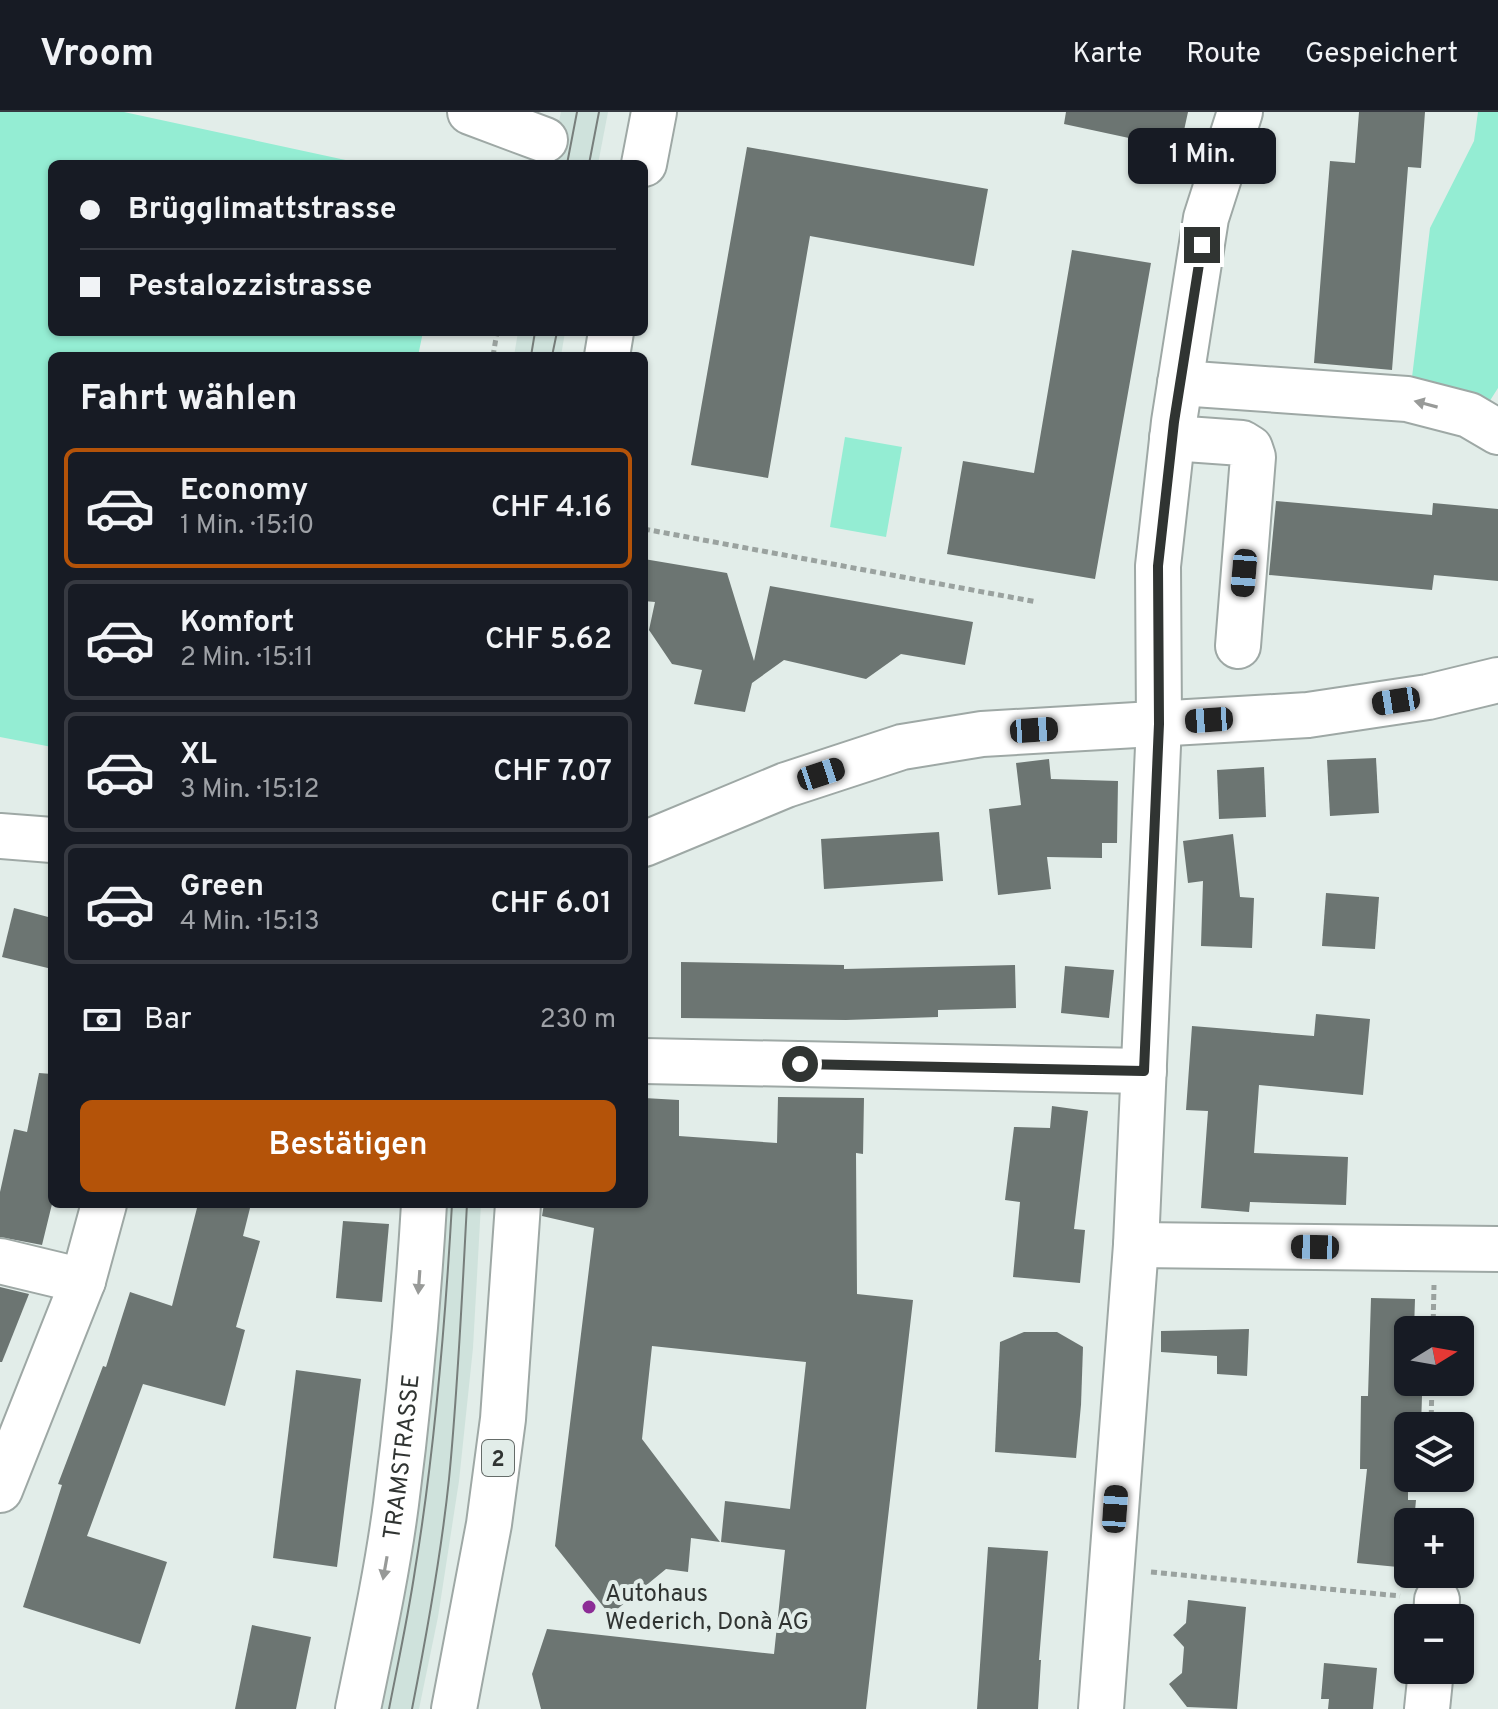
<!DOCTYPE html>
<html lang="de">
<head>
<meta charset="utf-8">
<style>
	:root { --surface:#171b24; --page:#20242c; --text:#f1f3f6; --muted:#9ea1a6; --line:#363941; --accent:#b45309 }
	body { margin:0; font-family:Overpass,sans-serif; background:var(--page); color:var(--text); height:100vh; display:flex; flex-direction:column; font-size:30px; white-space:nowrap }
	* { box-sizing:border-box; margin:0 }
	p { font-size:26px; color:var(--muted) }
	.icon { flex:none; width:44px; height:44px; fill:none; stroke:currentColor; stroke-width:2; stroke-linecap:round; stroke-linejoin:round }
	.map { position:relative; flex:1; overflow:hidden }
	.details { position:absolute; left:48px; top:240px; width:600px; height:856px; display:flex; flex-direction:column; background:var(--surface); border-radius:12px; box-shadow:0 2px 6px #0004 }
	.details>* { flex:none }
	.top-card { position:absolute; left:48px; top:48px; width:600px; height:176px; border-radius:12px; box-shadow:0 2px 6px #0004; display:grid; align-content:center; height:176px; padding:0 32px; background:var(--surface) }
	.needle { width:52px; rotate:79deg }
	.buttons { position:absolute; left:1394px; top:1204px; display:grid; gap:16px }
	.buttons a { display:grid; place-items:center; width:80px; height:80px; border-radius:12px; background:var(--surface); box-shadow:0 2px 6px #0004; font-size:40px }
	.end { position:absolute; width:36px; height:36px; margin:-18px; border:10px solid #303432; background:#fff; box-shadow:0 0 0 4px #fff }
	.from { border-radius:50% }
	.bubble { position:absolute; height:56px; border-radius:12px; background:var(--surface); box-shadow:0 2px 6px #0004; font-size:26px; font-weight:600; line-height:56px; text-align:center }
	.car { position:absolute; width:24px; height:48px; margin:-24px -12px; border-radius:10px; box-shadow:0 0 6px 2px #0007; background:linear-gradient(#222 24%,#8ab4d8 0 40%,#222 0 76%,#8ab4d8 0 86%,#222 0) }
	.top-card b { display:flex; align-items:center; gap:28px; height:76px; font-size:30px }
	.top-card b+b { border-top:2px solid var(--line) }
	.top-card i { width:20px; height:20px; background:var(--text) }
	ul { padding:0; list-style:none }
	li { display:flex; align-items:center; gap:24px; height:120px; margin:0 16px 12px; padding:0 16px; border:4px solid var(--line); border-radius:12px }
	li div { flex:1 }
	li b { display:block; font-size:30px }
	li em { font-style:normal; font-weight:600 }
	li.current { border-color:var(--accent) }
	li>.icon { width:72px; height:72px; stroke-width:1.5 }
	h2 { padding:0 32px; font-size:36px; line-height:96px }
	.pay { display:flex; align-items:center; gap:20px; height:88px; padding:0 32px; font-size:30px }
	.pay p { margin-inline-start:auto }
	.button { display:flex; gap:16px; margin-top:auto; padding:16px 32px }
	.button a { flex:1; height:92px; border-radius:12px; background:var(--accent); color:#fff; font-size:32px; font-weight:600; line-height:92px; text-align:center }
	header { display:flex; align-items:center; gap:48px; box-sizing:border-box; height:112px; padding:0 40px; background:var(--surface); border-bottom:2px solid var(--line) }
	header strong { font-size:38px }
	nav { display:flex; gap:44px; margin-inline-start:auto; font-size:28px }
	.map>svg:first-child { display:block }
	.built { fill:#cfe2dc }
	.green { fill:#94edd3 }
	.building { fill:#6c7572 }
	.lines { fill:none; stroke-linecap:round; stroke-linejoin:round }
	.minor-casing { stroke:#9ea8a5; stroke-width:48 }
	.major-casing { stroke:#9ea8a5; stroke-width:48 }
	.path { stroke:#9aa29f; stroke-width:5; stroke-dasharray:6 4; stroke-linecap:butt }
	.minor { stroke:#fff; stroke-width:44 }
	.major { stroke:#fff; stroke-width:44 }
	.tram { stroke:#777e7b; stroke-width:2 }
	.oneway { fill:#989a98 }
	.route { stroke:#303432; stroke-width:10 }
	.poi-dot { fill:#8c2d96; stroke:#e2ede9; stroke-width:3 }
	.labels { text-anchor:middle; stroke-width:8; stroke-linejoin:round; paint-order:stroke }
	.shield { fill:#e2ede9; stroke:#656c69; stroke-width:2 }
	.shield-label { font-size:22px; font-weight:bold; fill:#303432 }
	.street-label { font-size:24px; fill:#303432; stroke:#e2ede9 }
	.poi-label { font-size:24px; fill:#303432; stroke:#e2ede9; text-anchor:start }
</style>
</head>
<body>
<header>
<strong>Vroom</strong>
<nav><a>Karte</a><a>Route</a><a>Gespeichert</a></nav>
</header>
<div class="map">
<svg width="1498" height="1597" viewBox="0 0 1498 1597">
	<rect width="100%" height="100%" fill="#e2ede9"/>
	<g class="built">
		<polygon points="561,0 608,0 598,52 550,52"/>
		<polygon points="518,220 565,220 561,244 514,244"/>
		<polygon points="438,1092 481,1092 473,1236 459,1369 438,1505 419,1597 375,1597"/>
	</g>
	<g class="green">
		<polygon points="0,0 124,0 364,52 52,52 52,220 423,220 418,244 52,244 52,635 0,625"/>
		<polygon points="1478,0 1498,0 1498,276 1484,298 1410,282 1430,116 1474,29"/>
		<polygon points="845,325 902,335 886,425 830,415"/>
	</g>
	<g class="building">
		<polygon points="1066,0 1188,0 1180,37 1064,12"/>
		<polygon points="1359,0 1425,0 1421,56 1408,55 1392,258 1314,251 1330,49 1355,51"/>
		<polygon points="747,35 988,77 974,154 810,124 768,366 691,353"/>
		<polygon points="1072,138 1151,151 1095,467 947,442 963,349 1034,361"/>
		<polygon points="1276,389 1432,403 1433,391 1498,397 1498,469 1434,463 1432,478 1269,463"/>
		<polygon points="644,447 727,461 754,549 770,474 973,510 965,553 901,542 866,567 784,548 752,571 745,600 694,592 702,558 672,552 649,518 655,490 644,489"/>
		<polygon points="1376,646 1379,701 1330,704 1327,648"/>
		<polygon points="1049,647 1051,667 1118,669 1117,731 1102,731 1102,746 1047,745 1051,777 998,783 989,697 1021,693 1016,651"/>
		<polygon points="1264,655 1266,705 1219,707 1217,658"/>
		<polygon points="939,720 943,769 824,777 821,727"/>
		<polygon points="1233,722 1240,785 1254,786 1252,836 1201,834 1203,769 1188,771 1183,729"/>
		<polygon points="1326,781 1379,785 1375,837 1322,834"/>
		<polygon points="14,796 52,806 52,857 2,845"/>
		<polygon points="681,850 844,853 844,857 1015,853 1016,896 938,898 938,905 846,908 681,906"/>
		<polygon points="1065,854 1114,858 1109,906 1061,901"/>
		<polygon points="1316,902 1370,907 1363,983 1259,973 1254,1041 1348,1045 1346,1093 1250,1090 1249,1100 1201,1096 1208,999 1186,998 1192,914 1314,924"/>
		<polygon points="39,961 52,962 52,1092 42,1133 0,1125 0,1080 14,1017 27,1020"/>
		<polygon points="778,985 864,986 863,1042 856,1041 857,1182 913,1188 866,1597 541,1597 532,1562 547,1517 774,1542 785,1438 721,1430 725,1389 790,1397 806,1250 652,1234 642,1327 720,1430 691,1426 688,1460 666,1457 610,1503 555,1434 594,1116 542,1104 544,1092 644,1092 644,986 679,988 679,1024 777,1031"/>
		<polygon points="1052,994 1088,999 1074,1117 1085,1118 1080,1171 1013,1165 1020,1090 1005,1088 1014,1015 1050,1016"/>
		<polygon points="198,1092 251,1092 243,1124 260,1129 236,1215 245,1218 225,1294 143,1272 87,1424 167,1450 140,1532 23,1495 62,1373 58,1372 103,1254 106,1255 130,1180 172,1194"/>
		<polygon points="343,1109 389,1112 382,1190 336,1186"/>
		<polygon points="0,1175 29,1182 2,1250 0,1250"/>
		<polygon points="1371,1186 1415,1187 1414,1218 1408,1218 1408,1284 1422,1284 1421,1314 1408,1314 1408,1388 1416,1388 1414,1410 1408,1410 1408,1456 1357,1451 1367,1357 1360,1357 1361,1284 1368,1284"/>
		<polygon points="1249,1217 1247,1264 1217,1262 1217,1244 1161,1240 1161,1219"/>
		<polygon points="1024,1220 1057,1220 1083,1235 1081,1293 1076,1346 995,1340 1000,1230"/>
		<polygon points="296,1258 361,1267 337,1455 273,1446"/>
		<polygon points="988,1435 1048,1439 1039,1548 1041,1548 1038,1597 977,1597"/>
		<polygon points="1188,1488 1246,1495 1237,1597 1187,1595 1169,1572 1182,1561 1184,1535 1173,1523 1186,1511"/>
		<polygon points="252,1513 311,1525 296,1597 235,1597"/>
		<polygon points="1324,1551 1377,1556 1373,1597 1328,1597 1329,1587 1321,1587"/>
	</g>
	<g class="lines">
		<g class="minor-casing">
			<g id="minor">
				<polyline points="470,0 545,28"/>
				<polyline points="1180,271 1407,287 1469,303 1498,320"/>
				<polyline points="1172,326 1242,331 1250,336 1253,345 1238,534"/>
				<polyline points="644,949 1144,959"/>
				<polyline points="1136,1133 1498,1137"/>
				<polyline points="0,1149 83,1169"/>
				<polyline points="0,1378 83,1169 104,1092"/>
				<polyline points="1436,1506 1437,1488"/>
				<path id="s1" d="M358 1597C372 1529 387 1461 396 1392 409 1292 418 1192 424 1092"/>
				<polyline points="1101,1597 1136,1133 1159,612 1158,454 1174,310 1206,106 1240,0"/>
				<polyline points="1427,1597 1431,1558"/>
			</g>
		</g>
		<g class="major-casing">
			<g id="major">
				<polyline points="644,52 654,0"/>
				<polyline points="607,244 611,220"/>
				<polyline points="0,724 52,728"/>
				<polyline points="644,732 786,673 902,635 982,622 1308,603 1428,585 1498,568"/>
				<polyline points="454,1597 489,1412 503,1307 518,1092"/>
			</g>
		</g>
		<g class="path">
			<polyline points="493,244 497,220"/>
			<polyline points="644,417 1037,490"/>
			<polyline points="1433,1218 1434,1173"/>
			<polyline points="1431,1314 1432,1270"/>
			<polyline points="1430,1370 1430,1366"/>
			<polyline points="1151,1460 1400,1484"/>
		</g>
		<use href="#minor" class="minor"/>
		<use href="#major" class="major"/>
		<g class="tram">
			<polyline points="567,52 577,0"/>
			<polyline points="589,52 599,0"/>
			<polyline points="531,244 535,220"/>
			<polyline points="552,244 557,220"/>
			<path d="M389 1597C398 1551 408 1505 415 1458 435 1337 445 1215 452 1092"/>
			<path d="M412 1597C427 1521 441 1444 449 1367 458 1276 462 1184 467 1092"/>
		</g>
	</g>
	<defs><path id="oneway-solid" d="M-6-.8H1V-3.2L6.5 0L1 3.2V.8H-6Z" transform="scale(2)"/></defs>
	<g class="oneway">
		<use href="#oneway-solid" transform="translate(1426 292) rotate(-165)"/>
		<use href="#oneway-solid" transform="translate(419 1170) rotate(94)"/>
		<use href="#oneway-solid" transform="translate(385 1456) rotate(100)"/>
	</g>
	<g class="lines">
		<polyline class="route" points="800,952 1144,959 1159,612 1158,454 1174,310 1202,133"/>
	</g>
	<circle class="poi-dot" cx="589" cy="1495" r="8"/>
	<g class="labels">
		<rect class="shield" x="482" y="1328" width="32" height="36" rx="6"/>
		<g class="shield-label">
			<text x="498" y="1354">2</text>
		</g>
		<g class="street-label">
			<text dy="8" stroke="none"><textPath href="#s1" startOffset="256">TRAMSTRASSE</textPath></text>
		</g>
		<g class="poi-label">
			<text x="605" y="1489">Autohaus<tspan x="605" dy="28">Wederich, Donà AG</tspan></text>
		</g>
	</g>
</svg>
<div class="buttons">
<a><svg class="needle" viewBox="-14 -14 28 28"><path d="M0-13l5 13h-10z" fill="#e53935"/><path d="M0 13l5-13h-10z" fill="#9ea1a6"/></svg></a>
<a><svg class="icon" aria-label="layers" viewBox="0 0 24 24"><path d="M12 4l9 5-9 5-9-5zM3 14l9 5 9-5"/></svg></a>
<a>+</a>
<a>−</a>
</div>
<i class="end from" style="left:800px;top:952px"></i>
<i class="end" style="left:1202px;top:133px"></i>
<div class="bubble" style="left:1128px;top:16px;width:148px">1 Min.</div>
<i class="car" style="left:1244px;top:461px;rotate:185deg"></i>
<i class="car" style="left:1396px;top:589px;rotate:261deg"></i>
<i class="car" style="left:1209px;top:608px;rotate:266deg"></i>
<i class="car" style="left:1034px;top:618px;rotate:86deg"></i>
<i class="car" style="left:821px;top:662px;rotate:72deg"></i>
<i class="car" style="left:1315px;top:1135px;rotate:271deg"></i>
<i class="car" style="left:1115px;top:1397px;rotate:4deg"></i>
<div class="top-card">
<b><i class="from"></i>Brügglimattstrasse</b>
<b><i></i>Pestalozzistrasse</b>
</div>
<section class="details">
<h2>Fahrt wählen</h2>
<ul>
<li class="current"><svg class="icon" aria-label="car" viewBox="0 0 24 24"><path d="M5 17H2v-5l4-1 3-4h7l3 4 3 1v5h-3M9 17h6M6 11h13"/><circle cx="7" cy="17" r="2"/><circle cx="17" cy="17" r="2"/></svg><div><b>Economy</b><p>1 Min. · 15:10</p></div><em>CHF 4.16</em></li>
<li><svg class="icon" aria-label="car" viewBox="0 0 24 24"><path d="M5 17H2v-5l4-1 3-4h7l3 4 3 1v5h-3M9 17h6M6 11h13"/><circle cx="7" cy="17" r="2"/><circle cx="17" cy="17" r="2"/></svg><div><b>Komfort</b><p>2 Min. · 15:11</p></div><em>CHF 5.62</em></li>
<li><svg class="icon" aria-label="car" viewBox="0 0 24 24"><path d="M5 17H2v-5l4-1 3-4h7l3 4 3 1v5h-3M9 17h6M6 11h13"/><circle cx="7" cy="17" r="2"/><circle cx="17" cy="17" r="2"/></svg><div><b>XL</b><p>3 Min. · 15:12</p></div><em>CHF 7.07</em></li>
<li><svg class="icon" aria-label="car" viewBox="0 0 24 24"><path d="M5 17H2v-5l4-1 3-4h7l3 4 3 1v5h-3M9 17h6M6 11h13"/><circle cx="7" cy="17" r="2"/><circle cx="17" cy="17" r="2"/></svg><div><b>Green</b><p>4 Min. · 15:13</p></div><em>CHF 6.01</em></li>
</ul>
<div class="pay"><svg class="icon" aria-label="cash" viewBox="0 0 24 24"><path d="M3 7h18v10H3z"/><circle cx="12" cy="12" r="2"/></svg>Bar<p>230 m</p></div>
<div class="button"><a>Bestätigen</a></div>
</section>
</div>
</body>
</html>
